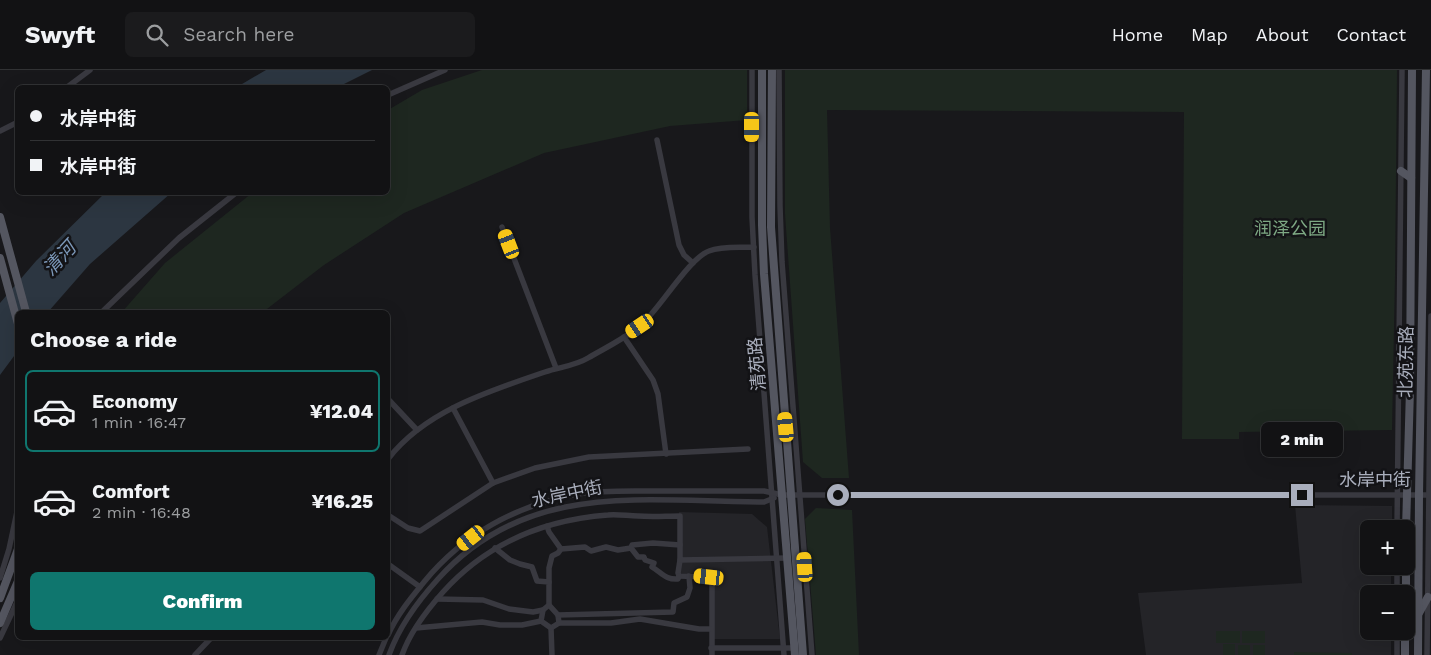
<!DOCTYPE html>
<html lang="en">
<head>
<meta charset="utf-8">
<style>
	:root { --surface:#121214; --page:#1b1b1d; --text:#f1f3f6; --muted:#9c9ea0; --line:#313234; --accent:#0f766e }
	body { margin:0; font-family:"Work Sans","Noto Sans SC",sans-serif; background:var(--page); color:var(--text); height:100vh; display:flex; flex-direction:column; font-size:19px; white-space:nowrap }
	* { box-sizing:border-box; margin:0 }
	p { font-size:16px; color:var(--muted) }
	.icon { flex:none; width:28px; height:28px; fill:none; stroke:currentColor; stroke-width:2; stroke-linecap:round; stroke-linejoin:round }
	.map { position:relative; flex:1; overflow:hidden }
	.side { position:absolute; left:15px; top:240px; width:375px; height:330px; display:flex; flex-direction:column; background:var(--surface); border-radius:8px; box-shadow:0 5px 20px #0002,0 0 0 1px var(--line) }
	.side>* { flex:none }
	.top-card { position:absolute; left:15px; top:15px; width:375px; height:110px; border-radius:8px; box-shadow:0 5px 20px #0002,0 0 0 1px var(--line); display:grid; align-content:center; height:110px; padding:0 15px; background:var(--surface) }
	.tools { position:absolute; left:1360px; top:450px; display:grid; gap:10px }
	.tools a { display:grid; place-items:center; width:55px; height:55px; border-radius:8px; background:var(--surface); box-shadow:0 5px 20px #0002,0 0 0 1px var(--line); font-size:25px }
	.end { position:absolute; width:22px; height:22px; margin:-11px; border:6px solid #a9aebc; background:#111; box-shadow:0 0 0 2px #111 }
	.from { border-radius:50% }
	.bubble { position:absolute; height:35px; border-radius:8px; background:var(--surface); box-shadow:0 5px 20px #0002,0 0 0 1px var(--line); font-size:16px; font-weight:800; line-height:35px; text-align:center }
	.car { position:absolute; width:15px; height:30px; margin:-15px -8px; border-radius:6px; box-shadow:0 0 4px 1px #0007; background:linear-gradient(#f5c518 24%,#345 0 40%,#f5c518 0 76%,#345 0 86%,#f5c518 0) }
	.top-card b { display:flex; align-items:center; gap:18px; height:48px; font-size:19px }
	.top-card b+b { border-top:1px solid var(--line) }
	.top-card i { width:12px; height:12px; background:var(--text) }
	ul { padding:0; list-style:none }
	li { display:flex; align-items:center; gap:15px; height:82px; margin:0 10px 8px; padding:0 5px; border:2px solid transparent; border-radius:8px }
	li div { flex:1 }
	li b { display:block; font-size:19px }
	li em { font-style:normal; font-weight:800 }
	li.active { border-color:var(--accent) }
	li>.icon { width:45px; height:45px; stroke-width:1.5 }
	h2 { padding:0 15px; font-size:22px; line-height:60px }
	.cta { display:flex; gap:10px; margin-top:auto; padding:10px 15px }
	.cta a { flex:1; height:58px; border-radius:8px; background:var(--accent); color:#fff; font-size:20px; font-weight:800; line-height:58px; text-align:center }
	header { display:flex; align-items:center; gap:30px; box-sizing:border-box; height:70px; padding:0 25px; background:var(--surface); border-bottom:1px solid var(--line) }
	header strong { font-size:24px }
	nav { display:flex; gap:28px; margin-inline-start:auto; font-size:18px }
	.search { width:350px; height:45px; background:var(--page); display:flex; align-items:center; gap:12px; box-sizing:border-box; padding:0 18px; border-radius:8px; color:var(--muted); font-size:19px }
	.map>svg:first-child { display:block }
	.built { fill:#242428 }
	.green { fill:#1e2720 }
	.water { fill:#2c3641 }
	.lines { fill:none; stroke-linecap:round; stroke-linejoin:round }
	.minor { stroke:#393940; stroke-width:5.5 }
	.major { stroke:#545660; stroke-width:8 }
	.route { stroke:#a9aebc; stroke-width:6 }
	.labels { text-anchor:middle; stroke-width:5; stroke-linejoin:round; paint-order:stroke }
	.park-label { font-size:18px; fill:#7ea984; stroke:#131316 }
	.street-label { font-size:18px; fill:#a9aebc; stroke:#131316 }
	.water-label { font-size:19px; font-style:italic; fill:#7d99ba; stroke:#131316 }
</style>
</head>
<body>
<header>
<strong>Swyft</strong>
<div class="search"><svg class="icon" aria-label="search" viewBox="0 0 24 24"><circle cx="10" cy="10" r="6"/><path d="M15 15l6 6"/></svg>Search here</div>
<nav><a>Home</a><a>Map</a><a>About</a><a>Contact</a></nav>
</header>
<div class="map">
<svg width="1431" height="585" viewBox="0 0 1431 585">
	<rect width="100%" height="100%" fill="#18181b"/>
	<g class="built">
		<polygon points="1295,435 1392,436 1392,459 1369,459 1369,496 1391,496 1391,524 1369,524 1369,561 1391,561 1391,585 1146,585 1138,523 1302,513"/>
		<polygon points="679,442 752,444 767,457 780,569 714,569 714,503 680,503"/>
	</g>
	<g class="green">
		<polygon points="482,0 747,0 747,50 670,56 544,83 404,143 324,195 263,242 122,242 165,193 252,123 388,122 388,40 422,20"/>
		<polygon points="785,0 1397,0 1395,206 1392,360 1239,362 1239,369 1182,369 1184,42 827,40 830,158 849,408 822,408 803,392 785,144"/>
		<polygon points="816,438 852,440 859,585 816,585 805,449"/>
		<rect x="1216" y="561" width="24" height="12"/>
		<rect x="1242" y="561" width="23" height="12"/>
		<rect x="1223" y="574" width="12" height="11"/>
		<rect x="1238" y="575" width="12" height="10"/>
		<rect x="1253" y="575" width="12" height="10"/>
		<polygon points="1294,582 1352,583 1352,585 1294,585"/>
	</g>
	<g class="water">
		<polygon points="266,0 372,0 338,17 237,17"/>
		<polygon points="105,123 171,123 90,194 48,242 18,242 17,282 0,305 0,233 36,191"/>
	</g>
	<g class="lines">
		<g class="minor">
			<polyline points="752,0 752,147 755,205 784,585"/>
			<polyline points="779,0 780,136 782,192 812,585"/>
			<polyline points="66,18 90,0"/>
			<polyline points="388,25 445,0"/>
			<polyline points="0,61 18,52"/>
			<polyline points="657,70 679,175 684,185 693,193"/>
			<polyline points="502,157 556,298"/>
			<polyline points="102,242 179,168 237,122"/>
			<polyline points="624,267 653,310 658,324 666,384"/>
			<polyline points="388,329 417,360"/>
			<polyline points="453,338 493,413"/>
			<path d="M388 389C425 341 489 321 545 302 559 297 575 296 588 288 605 278 624 269 640 256 659 240 689 188 709 181 722 176 739 178 754 177"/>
			<polyline points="388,445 408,458 420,461 493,413 535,398 589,387 748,379"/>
			<polyline points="547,456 549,462 561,479"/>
			<polyline points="1397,459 1402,0"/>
			<polyline points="631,478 632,475 653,473 680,475"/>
			<polyline points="680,490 678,503 679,506 709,507 712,515 712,585"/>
			<polyline points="388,494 420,517"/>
			<polyline points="0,508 9,479 18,437"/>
			<path d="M549 512V498L552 486 558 483 561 479 585 477 591 481 606 477 618 480 631 478 638 487H644L645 490 654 493 652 497C662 503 666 510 678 509L679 506"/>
			<polyline points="1397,524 1397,496"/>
			<polyline points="437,529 483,530 509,539 533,542 543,540 549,535 549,512 537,511 532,497 520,494 510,490 495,478"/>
			<polyline points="549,535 558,545 559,553 551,558 552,585"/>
			<polyline points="543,540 541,551 551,558"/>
			<polyline points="558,545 673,542 674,533 687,527 690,518 689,506"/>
			<polyline points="559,553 611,553 640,549 699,559 711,559"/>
			<polyline points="416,558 482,552 500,555 522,555 541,551"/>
			<path d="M388 565C397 545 410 529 424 512 463 464 517 435 578 424 603 420 629 421 654 421 690 421 727 421 764 421L782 425H1429"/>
			<polyline points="0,568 18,530"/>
			<polyline points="711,578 795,578"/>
			<polyline points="195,585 211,568"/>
			<polyline points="379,585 386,568"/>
			<path d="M389 585C399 557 418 531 438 509 528 409 646 432 764 432L774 428"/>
			<path d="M402 585C410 562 427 540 443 522 487 473 542 450 608 445 618 444 628 446 638 446 652 447 666 446 680 446V490L786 488"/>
			<polyline points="1397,585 1397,561"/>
			<polyline points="1427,585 1431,246"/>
		</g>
		<g class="major">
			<polyline points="762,0 762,155 764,204 795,585"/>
			<polyline points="772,0 771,157 803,585"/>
			<polyline points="1401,101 1411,108"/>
			<polyline points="0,147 26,242"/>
			<polyline points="0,188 18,254"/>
			<polyline points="1406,459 1410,319 1412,0"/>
			<polyline points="1406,524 1406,496"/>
			<polyline points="0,528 18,479"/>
			<polyline points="1419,543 1428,527"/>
			<polyline points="0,553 18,511"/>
			<polyline points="1405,585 1405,561"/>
			<polyline points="1418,585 1419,425 1426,0"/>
		</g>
	</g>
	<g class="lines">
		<polyline class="route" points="838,425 1302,425"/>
	</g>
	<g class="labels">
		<g class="park-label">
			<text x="1290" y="165">润泽公园</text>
		</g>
		<g class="street-label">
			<text transform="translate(1406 292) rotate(-89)" y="6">北苑东路</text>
			<text transform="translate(757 294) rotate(-95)" y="6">清苑路</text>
			<text x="1375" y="416">水岸中街</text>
			<text transform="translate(567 424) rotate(-12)" y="6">水岸中街</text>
		</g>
		<g class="water-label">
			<text transform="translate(59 188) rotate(-47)" y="7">清河</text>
		</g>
	</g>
</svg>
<div class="tools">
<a>+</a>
<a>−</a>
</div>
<i class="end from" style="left:838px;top:425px"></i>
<i class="end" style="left:1302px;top:425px"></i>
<div class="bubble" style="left:1261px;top:352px;width:82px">2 min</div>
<i class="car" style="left:752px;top:57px;rotate:180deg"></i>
<i class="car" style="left:509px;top:174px;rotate:339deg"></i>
<i class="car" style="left:640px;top:256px;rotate:236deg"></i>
<i class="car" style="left:786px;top:357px;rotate:355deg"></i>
<i class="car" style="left:471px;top:468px;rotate:232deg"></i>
<i class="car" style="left:805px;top:497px;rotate:356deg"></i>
<i class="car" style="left:709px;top:507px;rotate:276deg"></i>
<div class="top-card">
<b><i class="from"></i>水岸中街</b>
<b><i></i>水岸中街</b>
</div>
<section class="side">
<h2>Choose a ride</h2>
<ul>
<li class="active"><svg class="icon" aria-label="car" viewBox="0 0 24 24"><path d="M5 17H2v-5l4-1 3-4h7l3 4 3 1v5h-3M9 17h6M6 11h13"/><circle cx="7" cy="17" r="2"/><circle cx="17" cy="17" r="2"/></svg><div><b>Economy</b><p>1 min · 16:47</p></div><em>¥12.04</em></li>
<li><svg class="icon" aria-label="car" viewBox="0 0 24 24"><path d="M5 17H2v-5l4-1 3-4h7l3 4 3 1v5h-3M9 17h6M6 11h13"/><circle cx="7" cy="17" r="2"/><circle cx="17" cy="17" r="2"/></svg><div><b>Comfort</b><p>2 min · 16:48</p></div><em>¥16.25</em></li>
</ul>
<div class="cta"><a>Confirm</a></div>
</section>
</div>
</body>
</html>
